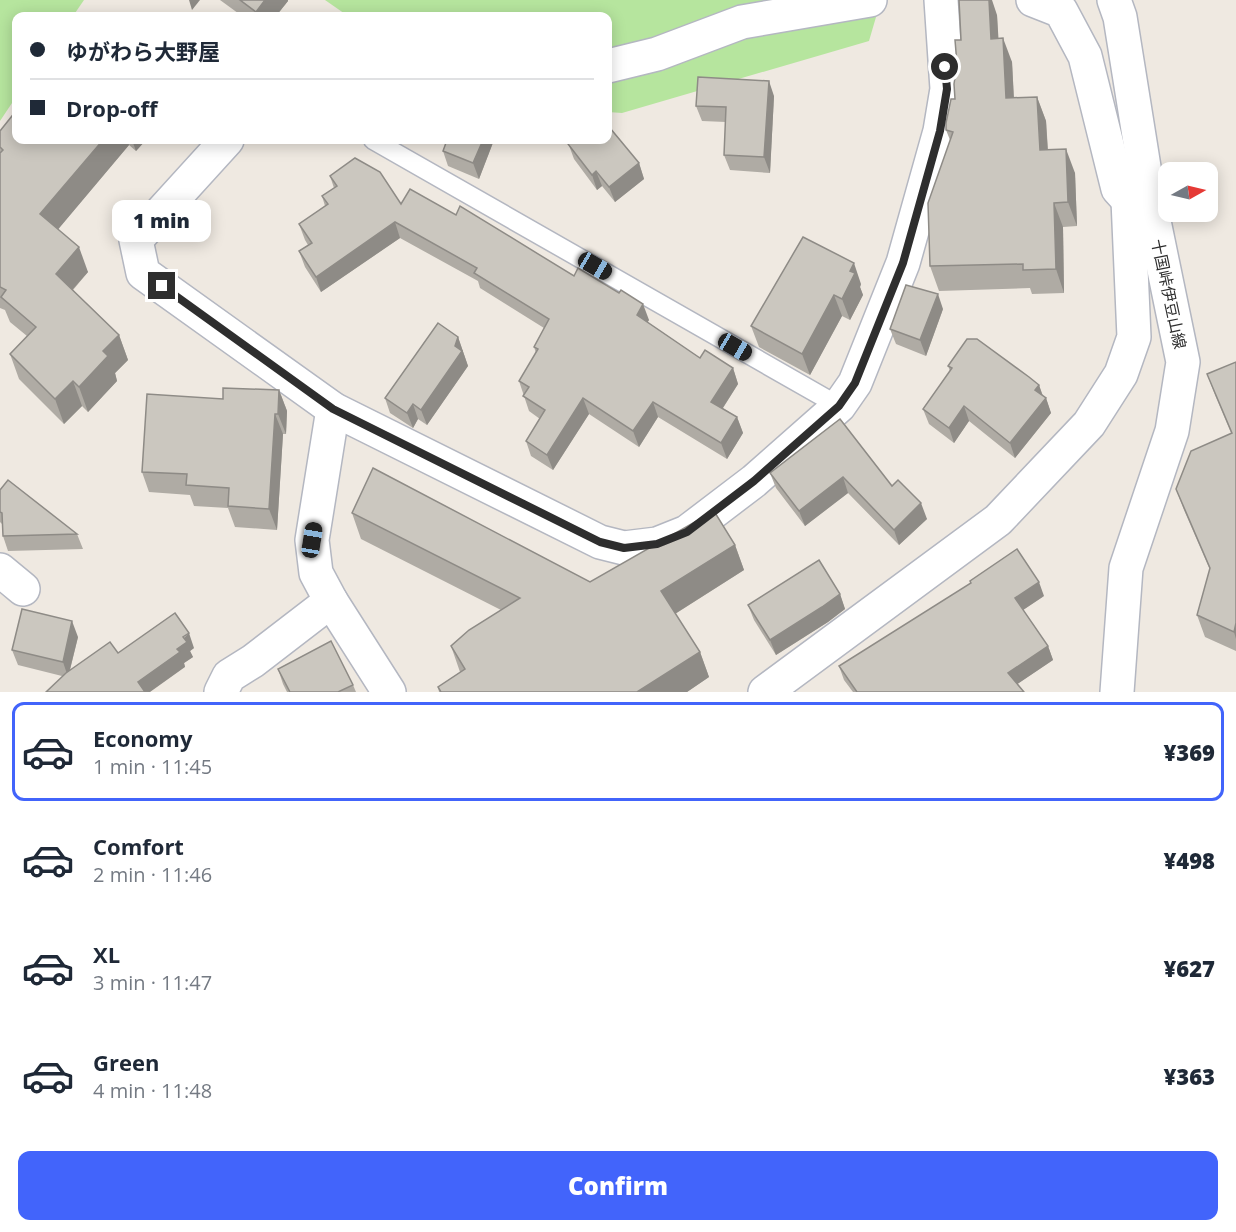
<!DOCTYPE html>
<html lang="en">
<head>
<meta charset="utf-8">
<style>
	:root { --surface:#fff; --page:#f2f2f3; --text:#1f2937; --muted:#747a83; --line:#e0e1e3; --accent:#4264fb }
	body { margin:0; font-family:"Open Sans","Noto Sans JP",sans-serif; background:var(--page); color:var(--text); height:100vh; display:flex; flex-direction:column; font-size:22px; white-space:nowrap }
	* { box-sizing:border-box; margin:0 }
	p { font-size:20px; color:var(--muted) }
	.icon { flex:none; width:33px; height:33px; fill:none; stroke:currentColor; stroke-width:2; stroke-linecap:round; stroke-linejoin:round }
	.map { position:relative; height:692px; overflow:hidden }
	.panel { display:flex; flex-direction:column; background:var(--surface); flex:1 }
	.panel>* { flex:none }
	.hud { position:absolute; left:12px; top:12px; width:600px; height:132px; border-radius:12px; box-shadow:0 3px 15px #0003; display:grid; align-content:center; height:132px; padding:0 18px; background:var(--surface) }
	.needle { width:39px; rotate:82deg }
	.tools { position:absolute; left:1158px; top:162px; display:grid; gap:12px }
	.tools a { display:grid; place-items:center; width:60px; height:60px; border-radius:12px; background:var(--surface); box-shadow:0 3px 15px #0003; font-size:30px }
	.end { position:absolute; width:27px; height:27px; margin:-14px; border:8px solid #2e2e2e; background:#fff; box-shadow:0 0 0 3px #fff }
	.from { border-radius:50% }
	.bubble { position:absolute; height:42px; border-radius:12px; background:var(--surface); box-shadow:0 3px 15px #0003; font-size:20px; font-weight:800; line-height:42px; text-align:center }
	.car { position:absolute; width:18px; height:36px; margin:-18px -9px; border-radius:8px; box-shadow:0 0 4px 2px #0007; background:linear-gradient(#222 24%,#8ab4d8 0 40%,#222 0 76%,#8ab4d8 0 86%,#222 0) }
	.hud b { display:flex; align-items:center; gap:21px; height:57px; font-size:22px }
	.hud b+b { border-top:2px solid var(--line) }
	.hud i { width:15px; height:15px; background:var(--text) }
	ul { padding:10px 0 0; list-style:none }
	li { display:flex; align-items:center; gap:18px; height:99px; margin:0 12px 9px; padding:0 6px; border:3px solid transparent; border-radius:12px }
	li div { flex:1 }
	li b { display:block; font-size:22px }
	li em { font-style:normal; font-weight:800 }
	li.on { border-color:var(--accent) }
	li>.icon { width:54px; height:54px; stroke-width:1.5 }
	.cta { display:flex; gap:12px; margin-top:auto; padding:12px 18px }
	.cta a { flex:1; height:69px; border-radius:12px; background:var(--accent); color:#fff; font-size:24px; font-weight:800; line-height:69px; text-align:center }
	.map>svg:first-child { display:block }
	.green { fill:#b6e59e }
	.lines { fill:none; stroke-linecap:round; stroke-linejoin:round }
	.service-casing { stroke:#b4b7c1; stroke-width:21 }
	.minor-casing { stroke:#b4b7c1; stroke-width:36 }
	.secondary-casing { stroke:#b4b7c1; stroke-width:36 }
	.service { stroke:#fff; stroke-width:18 }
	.minor { stroke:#fff; stroke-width:33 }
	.secondary { stroke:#fff; stroke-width:33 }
	.wall { fill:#afaba4 }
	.shaded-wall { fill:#8e8b86 }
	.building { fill:#cbc7bf; stroke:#8e8b86; stroke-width:1.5 }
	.route { stroke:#2e2e2e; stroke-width:8 }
	.labels { text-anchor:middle; stroke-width:5; stroke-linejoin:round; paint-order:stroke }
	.street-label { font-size:16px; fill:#2e2e2e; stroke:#fff }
</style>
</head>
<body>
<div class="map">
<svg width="1236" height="692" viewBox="0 0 1236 692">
	<rect width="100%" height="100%" fill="#efe9e1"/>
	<g class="green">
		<polygon points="0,0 84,0 73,16 16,16 16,97 0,121"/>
		<polygon points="325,0 881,0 869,41 622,113 608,112 608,16 348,16"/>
	</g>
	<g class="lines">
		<g class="service-casing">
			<polyline id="service" points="373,140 839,406"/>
		</g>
		<g class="minor-casing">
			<g id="minor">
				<polyline points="1033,0 1061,11 1085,56 1118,189 1128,200"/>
				<polyline points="608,66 657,54 742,22 870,0"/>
				<polyline points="227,140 136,240 143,273 333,409 600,542 624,548 657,544 687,532 754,481 839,406 855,383 903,263 940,131 947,89 941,0"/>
				<polyline points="333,409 312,540 316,573 331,601 389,692"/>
				<polyline points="0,570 23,589"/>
				<polyline points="221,692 229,676 253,661 331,601"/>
				<polyline points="765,692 998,520 1089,424 1121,374 1134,337 1128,200 1148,192"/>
			</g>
		</g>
		<g class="secondary-casing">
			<polyline id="secondary" points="1114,0 1120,17 1148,192 1183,362 1172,431 1126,568 1117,692"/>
		</g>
		<use href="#service" class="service"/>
		<use href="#minor" class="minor"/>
		<use href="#secondary" class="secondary"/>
	</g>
	<g class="wall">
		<polygon points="220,0 288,0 288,1 276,16 242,16"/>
		<polygon points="997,15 998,38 1012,62 1014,98 1037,97 1046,121 1048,149 1075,173 1077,226 1063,227 1064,293 1032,294 1030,288 939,291 930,266 950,140 946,130 955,99 961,40"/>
		<polygon points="774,96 770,173 730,170 724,155 726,122 702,121 696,106"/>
		<polygon points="0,131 16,140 146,140 136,151 129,145 58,229 88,272 73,290 119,335 128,360 115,373 117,381 88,412 82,406 64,424 19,379 10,354 27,336 10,322 5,310 0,308"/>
		<polygon points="447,140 494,140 479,179 448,166 443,151"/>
		<polygon points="567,140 608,140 639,163 644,179 615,202 602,186 597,190 574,159"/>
		<polygon points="330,176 401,204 456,215 574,276 649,320 647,322 700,358 733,368 738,384 723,408 737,417 743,433 727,459 658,417 639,447 589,414 553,470 531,456 526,441 540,419 529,411 519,381 536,353 534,347 544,328 480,288 478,281 400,238 321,292 305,267 299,251 308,245 305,240 299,224 325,206 322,196 334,188"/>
		<polygon points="861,284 860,287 863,295 850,320 842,316 810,375 759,347 751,326"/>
		<polygon points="943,309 926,356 896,344 890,329"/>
		<polygon points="458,337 468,366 427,425 418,419 413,428 390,413 385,398"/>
		<polygon points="1236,362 1236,651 1205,637 1197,615 1210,570 1184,510 1176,489 1231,433 1215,395 1207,374"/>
		<polygon points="948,366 1039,385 1043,396 1046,398 1051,413 1015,458 969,421 954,443 929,424 923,409 950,371"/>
		<polygon points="279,390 287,411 286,434 283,434 277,530 235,527 228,508 194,506 190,495 149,492 142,472 223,399"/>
		<polygon points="840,419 892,486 927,519 899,545 848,493 805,526 776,488 770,473"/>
		<polygon points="0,490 77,534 83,549 8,551 3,536 2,524 0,522"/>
		<polygon points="352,513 590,582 735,545 744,570 675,614 700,652 709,677 687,692 439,692 438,687 460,672 451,646 501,610 361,539"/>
		<polygon points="840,594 845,609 828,622 776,655 754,620 748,605"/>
		<polygon points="1044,596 1023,610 1048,646 1053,660 1017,684 1024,692 853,692 844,680 839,666"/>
		<polygon points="78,637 70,670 118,653 194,648 190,651 193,657 184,663 185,667 62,676 18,665 12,650"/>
		<polygon points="278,669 353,685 356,692 287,692 283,684"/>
	</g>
	<g class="shaded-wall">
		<polygon points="189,0 200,0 192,10"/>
		<polygon points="265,0 288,0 288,1 276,16 257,16 256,12"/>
		<polygon points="989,0 992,0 997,15 1000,63 991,39"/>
		<polygon points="1003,38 1012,62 1015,123 1006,98"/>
		<polygon points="769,81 774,96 770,173 764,157"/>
		<polygon points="1037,97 1046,121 1049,174 1040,150"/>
		<polygon points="103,140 127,140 129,145 50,239 40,214"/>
		<polygon points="132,140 146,140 136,151"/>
		<polygon points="483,140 494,140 479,179 473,163"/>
		<polygon points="1066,149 1075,173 1077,226 1068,202"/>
		<polygon points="639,163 644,179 615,202 609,187"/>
		<polygon points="596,171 602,186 597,190 592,175"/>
		<polygon points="1054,203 1063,227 1064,293 1056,269"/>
		<polygon points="395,222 400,238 321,292 316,277"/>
		<polygon points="79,247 88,272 65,298 56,274"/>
		<polygon points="854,263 861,284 860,287 863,295 850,320 842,299 850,271"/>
		<polygon points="938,294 943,309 926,356 920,340"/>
		<polygon points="834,295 842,316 810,375 802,354"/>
		<polygon points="643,304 649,320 642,331 637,315"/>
		<polygon points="119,335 128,360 115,373 117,381 88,412 79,387 103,351"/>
		<polygon points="458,337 468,366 427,425 421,410 455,346"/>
		<polygon points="733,368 738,384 717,417 711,402"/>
		<polygon points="73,381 82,406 64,424 55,399"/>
		<polygon points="1039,385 1044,400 1046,398 1051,413 1015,458 1010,443 1035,390"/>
		<polygon points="279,390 287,411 286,434 278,414"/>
		<polygon points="583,398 589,414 553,470 547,455"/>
		<polygon points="653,402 658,417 639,447 633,431"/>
		<polygon points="413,404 418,419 413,428 407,413"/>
		<polygon points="964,406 969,421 954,443 949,428"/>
		<polygon points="275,414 283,434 277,530 269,509"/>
		<polygon points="737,417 743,433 727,459 721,443"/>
		<polygon points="843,477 848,493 805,526 799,511"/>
		<polygon points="921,503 927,519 899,545 894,530"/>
		<polygon points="735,545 744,570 670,617 661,591"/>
		<polygon points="1039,582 1044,596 1020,612 1015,598"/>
		<polygon points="840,594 845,609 828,622 776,655 770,640"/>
		<polygon points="72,621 78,637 68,677 63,662"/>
		<polygon points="1236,623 1236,639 1234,632"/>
		<polygon points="189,633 194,648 190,651 193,657 184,663 185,667 150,692 142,692 138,682"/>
		<polygon points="1048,646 1053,660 1013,687 1008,673"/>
		<polygon points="700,652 709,677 687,692 637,692"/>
	</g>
	<g class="building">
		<polygon points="240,0 265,0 256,12"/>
		<polygon points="959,0 989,0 991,39 1003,38 1006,98 1037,97 1040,150 1066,149 1068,202 1054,203 1056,269 1023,270 1023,264 930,266 928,203 953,132 946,130 946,123 951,99 955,99 954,84 957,64 955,40 961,40"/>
		<polygon points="698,77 769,81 764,157 724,155 726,107 696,106"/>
		<polygon points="16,111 16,140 103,140 40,214 79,247 56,274 119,335 103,351 108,356 79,387 73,381 55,399 10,354 36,327 1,297 6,290 0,287 0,153 3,150 0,147 0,131"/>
		<polygon points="610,128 639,163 609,187 596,171 592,175 568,144 572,141 571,140 608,140 608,131"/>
		<polygon points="447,140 483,140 473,163 443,151"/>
		<polygon points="355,158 380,172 401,204 410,189 456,215 460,206 574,276 578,268 619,293 621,290 643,304 637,315 700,358 705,350 733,368 711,402 737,417 721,443 653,402 633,431 583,398 547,455 526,441 545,410 523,396 529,387 519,381 538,349 534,347 549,319 474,273 477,268 395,222 316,277 299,251 312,243 299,224 328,204 322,196 337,186 330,176"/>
		<polygon points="803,237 854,263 850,271 855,273 842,299 834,295 802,354 751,326"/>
		<polygon points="906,285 938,294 920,340 890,329"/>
		<polygon points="438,323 458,337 455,346 462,351 421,410 413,404 407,413 385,398"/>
		<polygon points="967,339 977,339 1029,377 1039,385 1035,390 1046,398 1010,443 964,406 949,428 923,409 952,368 948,366"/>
		<polygon points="1236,362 1236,623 1234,632 1197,615 1210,568 1176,489 1191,451 1232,433 1207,374"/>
		<polygon points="223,388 279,390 278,414 275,414 269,509 228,506 229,488 186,485 187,474 142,472 147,394 223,399"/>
		<polygon points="840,419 892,486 898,480 921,503 894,530 843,477 799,511 770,473"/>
		<polygon points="373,468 590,582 714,511 735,545 661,591 700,652 637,692 441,692 438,687 465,669 451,646 469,630 520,598 352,513"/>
		<polygon points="8,480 77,534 3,536 2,513 0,512 0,490"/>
		<polygon points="1017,549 1039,582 1015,598 1048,646 1008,673 1024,692 857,692 839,666 971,583 970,581"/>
		<polygon points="819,560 840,594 822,607 770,640 748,605"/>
		<polygon points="22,609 72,621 63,662 12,650"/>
		<polygon points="175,613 189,633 183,637 187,642 177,649 180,652 138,682 145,692 46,692 66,673 110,642 118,653"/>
		<polygon points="331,641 353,685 338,692 290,692 278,669"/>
	</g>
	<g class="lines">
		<polyline class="route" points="162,286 333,409 600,542 624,548 657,544 687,532 754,481 839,406 855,383 903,263 940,131 947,89 945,67"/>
	</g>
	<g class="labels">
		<g class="street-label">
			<text transform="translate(1169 294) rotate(78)" y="6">十国峠伊豆山線</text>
		</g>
	</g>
</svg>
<div class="tools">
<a><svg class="needle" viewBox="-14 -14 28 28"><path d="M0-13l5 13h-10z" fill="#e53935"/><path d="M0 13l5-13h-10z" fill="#747a83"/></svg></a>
</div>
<i class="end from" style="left:945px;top:67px"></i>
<i class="end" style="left:162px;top:286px"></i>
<div class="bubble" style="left:112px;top:200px;width:99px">1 min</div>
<i class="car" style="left:595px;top:266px;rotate:120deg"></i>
<i class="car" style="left:735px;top:347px;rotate:120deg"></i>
<i class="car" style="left:312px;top:540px;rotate:9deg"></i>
<div class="hud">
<b><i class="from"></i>ゆがわら大野屋</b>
<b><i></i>Drop-off</b>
</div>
</div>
<section class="panel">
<ul>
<li class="on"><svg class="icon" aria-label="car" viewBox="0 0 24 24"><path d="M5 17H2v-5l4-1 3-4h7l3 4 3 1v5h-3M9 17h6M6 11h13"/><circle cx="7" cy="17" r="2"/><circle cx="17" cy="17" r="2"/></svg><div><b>Economy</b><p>1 min · 11:45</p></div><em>¥369</em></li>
<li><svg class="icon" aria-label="car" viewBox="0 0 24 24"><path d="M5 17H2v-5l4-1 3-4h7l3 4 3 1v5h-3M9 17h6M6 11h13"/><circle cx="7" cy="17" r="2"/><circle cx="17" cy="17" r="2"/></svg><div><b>Comfort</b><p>2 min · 11:46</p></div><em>¥498</em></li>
<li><svg class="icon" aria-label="car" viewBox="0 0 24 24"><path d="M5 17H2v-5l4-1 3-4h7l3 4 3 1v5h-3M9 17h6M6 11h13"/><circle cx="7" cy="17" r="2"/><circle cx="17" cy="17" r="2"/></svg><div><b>XL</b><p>3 min · 11:47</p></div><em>¥627</em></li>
<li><svg class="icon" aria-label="car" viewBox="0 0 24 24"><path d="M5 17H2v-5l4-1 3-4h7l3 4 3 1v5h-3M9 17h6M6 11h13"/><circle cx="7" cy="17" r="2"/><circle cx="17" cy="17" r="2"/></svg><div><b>Green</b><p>4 min · 11:48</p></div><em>¥363</em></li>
</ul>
<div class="cta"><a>Confirm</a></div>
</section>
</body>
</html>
